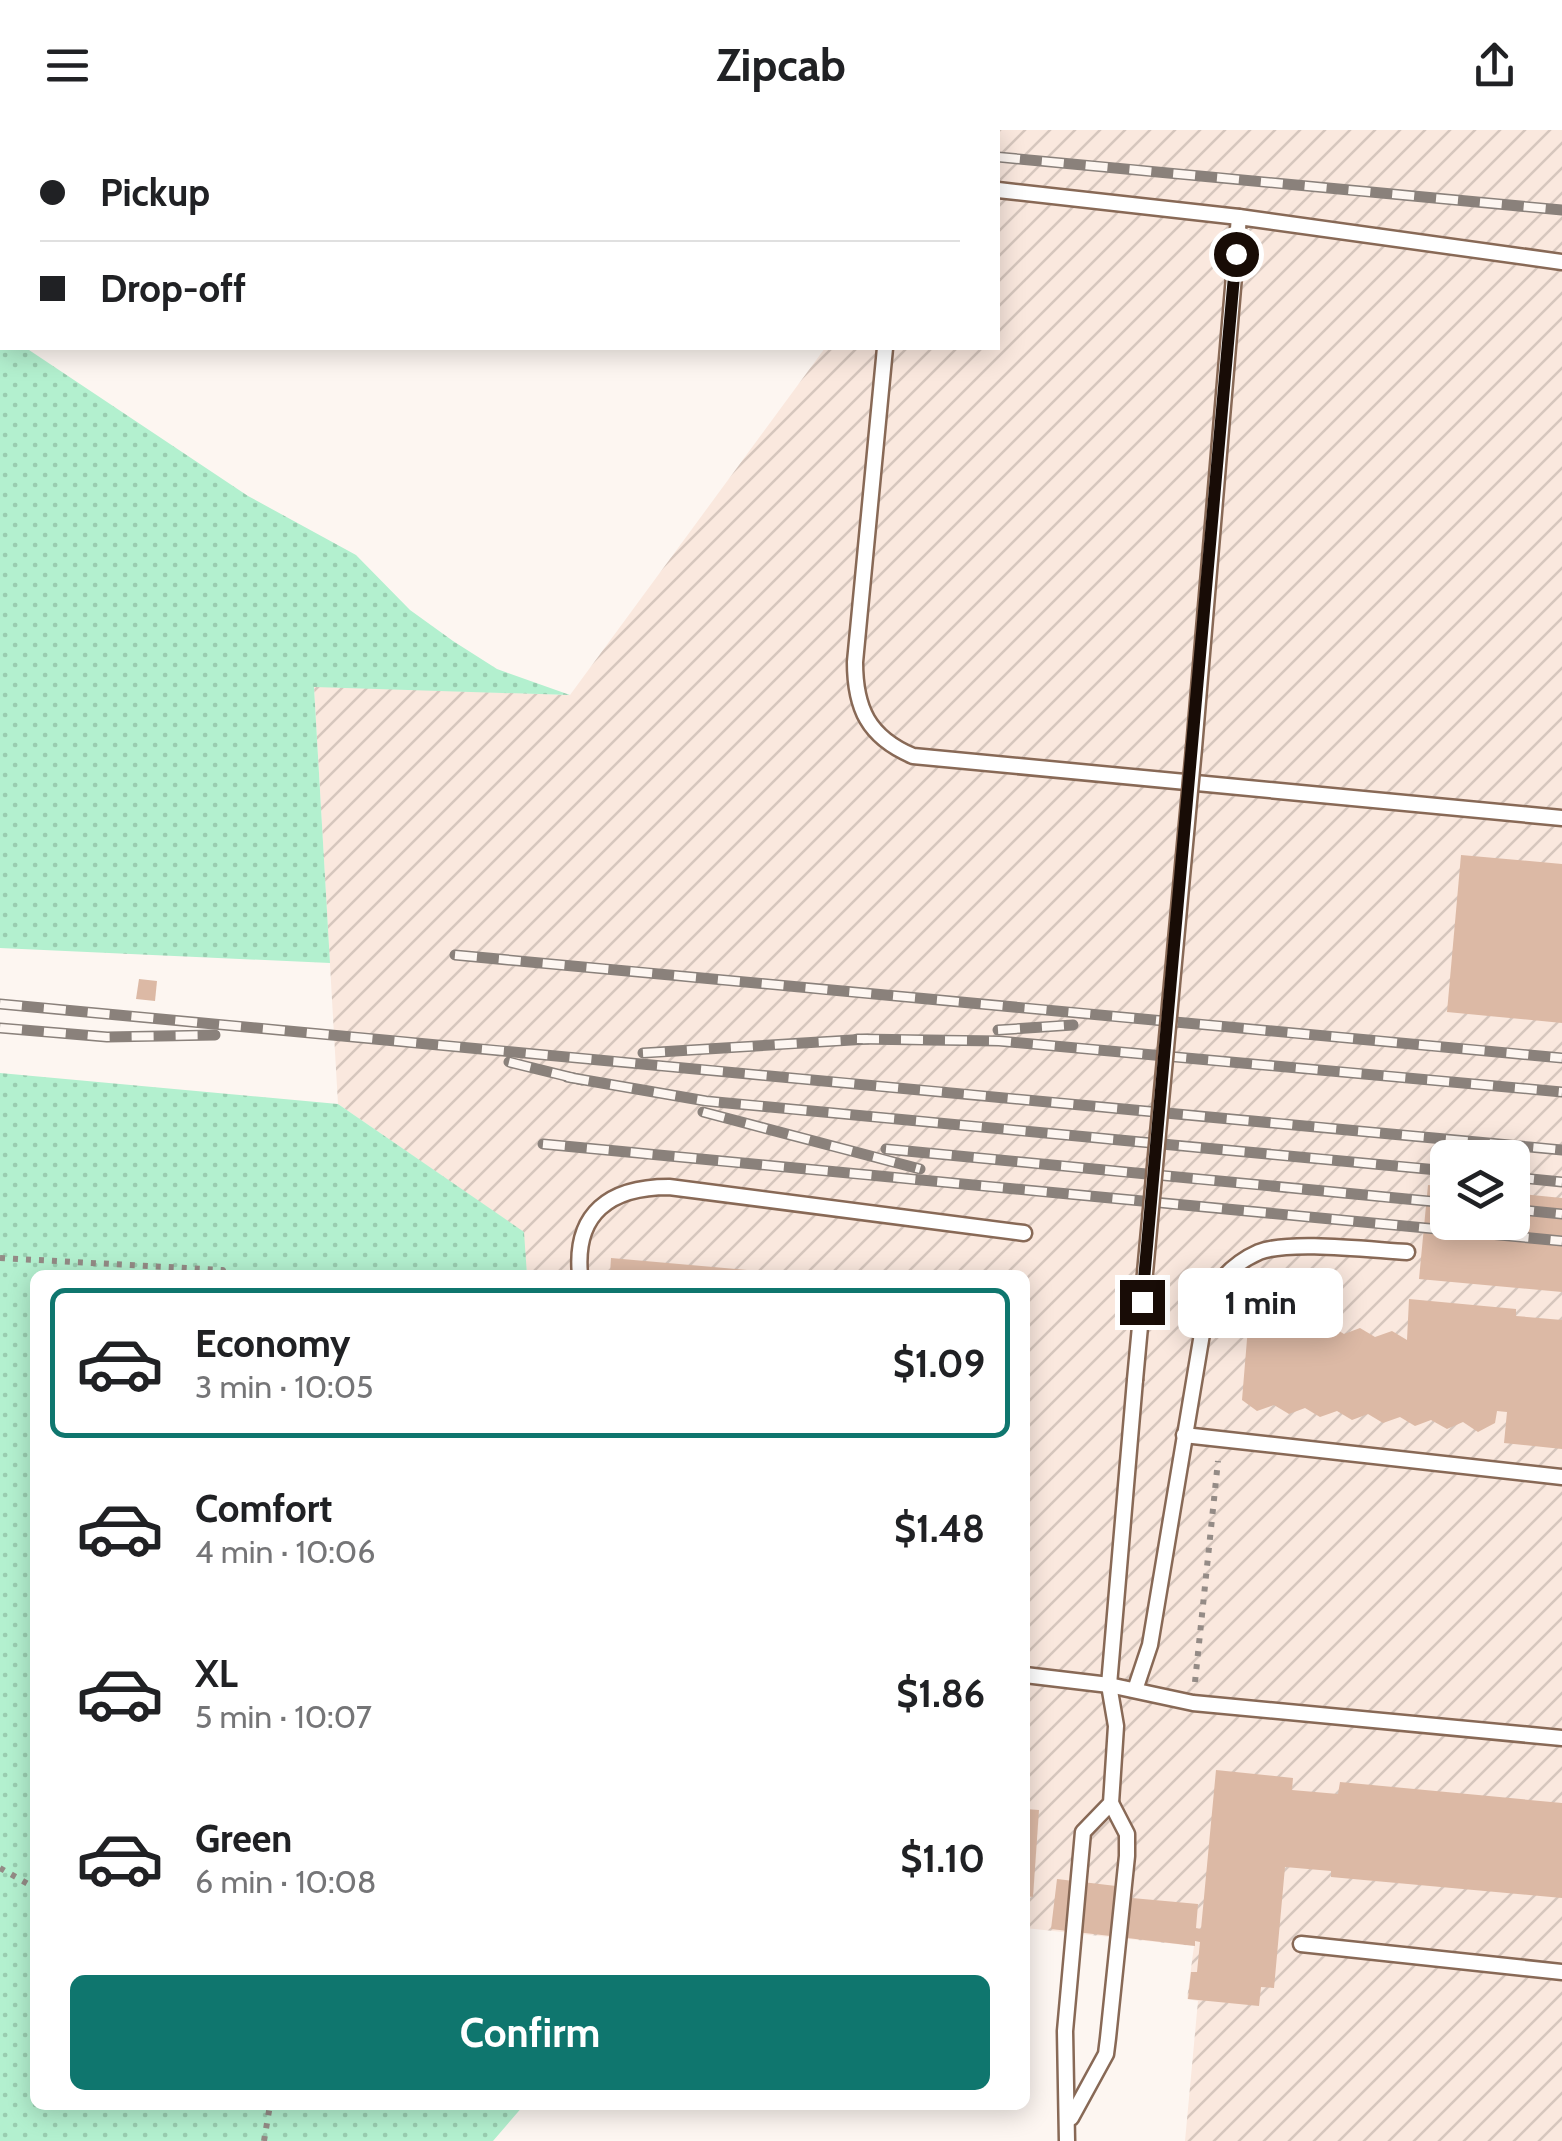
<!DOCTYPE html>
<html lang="en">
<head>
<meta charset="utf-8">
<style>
	:root { --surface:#fff; --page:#f2f2f2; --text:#202124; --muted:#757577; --line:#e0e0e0; --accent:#0f766e }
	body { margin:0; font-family:Cabin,sans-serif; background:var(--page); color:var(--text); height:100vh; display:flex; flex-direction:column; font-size:38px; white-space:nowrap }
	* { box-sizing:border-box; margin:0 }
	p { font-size:32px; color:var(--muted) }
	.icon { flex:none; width:55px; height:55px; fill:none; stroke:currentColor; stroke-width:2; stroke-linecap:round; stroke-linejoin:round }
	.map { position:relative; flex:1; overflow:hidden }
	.sheet { position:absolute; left:30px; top:1140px; width:1000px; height:840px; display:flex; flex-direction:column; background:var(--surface); border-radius:15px; box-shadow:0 5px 25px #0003 }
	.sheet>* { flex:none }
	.hud { position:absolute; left:0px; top:0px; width:1000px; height:220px; box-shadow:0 5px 25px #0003; display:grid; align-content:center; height:220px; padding:0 40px; background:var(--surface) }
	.tools { position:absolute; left:1430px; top:1010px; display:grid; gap:20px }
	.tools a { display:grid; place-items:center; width:100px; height:100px; border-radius:15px; background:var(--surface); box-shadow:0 5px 25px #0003; font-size:50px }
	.end { position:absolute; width:45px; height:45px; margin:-22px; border:12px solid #180c06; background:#fff; box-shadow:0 0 0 5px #fff }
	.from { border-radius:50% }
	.bubble { position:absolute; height:70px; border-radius:15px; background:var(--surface); box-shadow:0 5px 25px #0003; font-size:32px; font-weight:700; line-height:70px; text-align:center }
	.hud b { display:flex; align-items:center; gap:35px; height:95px; font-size:38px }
	.hud b+b { border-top:2px solid var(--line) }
	.hud i { width:25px; height:25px; background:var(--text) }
	ul { padding:18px 0 0; list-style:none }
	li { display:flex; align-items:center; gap:30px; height:150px; margin:0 20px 15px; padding:0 20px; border:5px solid transparent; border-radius:15px }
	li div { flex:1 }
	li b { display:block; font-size:38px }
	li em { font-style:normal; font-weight:700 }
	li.selected { border-color:var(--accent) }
	li>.icon { width:90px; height:90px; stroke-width:1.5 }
	.action { display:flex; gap:20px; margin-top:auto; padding:20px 40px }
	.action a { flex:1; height:115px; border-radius:15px; background:var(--accent); color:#fff; font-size:40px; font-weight:700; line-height:115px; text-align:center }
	header { display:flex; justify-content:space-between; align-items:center; height:130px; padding:0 40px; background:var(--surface); font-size:45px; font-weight:700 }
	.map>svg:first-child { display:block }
	.industrial { fill:url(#industrial-furrows); fill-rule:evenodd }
	.grass { fill:url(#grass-dots) }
	.building { fill:#dcb9a5 }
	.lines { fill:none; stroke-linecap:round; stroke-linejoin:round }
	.lane-casing { stroke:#886956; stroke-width:19 }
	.path { stroke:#948b86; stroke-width:6; stroke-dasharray:5 8; stroke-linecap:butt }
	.lane { stroke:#fff; stroke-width:14 }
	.rail-casing { stroke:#8a817b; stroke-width:11 }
	.rail { stroke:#fdf6f1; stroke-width:8; stroke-dasharray:22; stroke-linecap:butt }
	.lane-bridge-casing { stroke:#886956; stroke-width:19; stroke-linecap:butt }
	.lane-bridge { stroke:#fff; stroke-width:14 }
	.route { stroke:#180c06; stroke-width:12 }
</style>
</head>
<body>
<header><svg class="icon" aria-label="menu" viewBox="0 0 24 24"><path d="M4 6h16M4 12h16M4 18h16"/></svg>Zipcab<svg class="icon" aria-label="share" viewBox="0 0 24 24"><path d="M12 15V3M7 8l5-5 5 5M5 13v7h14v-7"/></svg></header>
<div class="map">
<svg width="1562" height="2011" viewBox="0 0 1562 2011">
	<defs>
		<pattern id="industrial-furrows" width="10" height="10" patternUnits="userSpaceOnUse" patternTransform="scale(2.5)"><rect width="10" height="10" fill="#fae8de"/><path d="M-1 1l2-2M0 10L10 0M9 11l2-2" fill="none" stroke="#d6c6bd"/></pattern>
		<pattern id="grass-dots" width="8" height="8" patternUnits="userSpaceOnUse" patternTransform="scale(2.5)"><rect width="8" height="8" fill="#b3f0cf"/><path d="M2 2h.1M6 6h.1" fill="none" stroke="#99cdb0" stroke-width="1.8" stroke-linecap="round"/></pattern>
	</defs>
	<rect width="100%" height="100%" fill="#fdf6f1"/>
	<path class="industrial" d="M864 0H1562V2011H1185L1198 1871 1187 1869 1194 1816 1025 1798V1145H527L523 1102 338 974 314 556 570 565 825 218H998V2H864ZM1448 1028H1512V1092H1448Z"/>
	<g class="grass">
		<polygon points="0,201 2,218 26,218 248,366 356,425 410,480 453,511 497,539 570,565 314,557 330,833 0,818"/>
		<polygon points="0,943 338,974 524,1102 527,1145 35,1145 35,1975 524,1975 493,2011 0,2011"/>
	</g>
	<g class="building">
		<polygon points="1461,725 1562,734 1562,893 1447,882"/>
		<polygon points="139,849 157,851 155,871 136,869"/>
		<polygon points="1428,1055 1448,1057 1448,1092 1512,1092 1512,1063 1562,1068 1562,1162 1419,1149"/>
		<polygon points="611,1128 769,1142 769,1145 610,1145"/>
		<polygon points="1409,1169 1516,1179 1516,1186 1562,1190 1562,1319 1504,1313 1507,1282 1497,1281 1495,1293 1478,1302 1463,1292 1447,1299 1431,1290 1415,1296 1400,1287 1383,1293 1368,1284 1352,1290 1337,1281 1320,1287 1305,1278 1289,1284 1274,1275 1257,1281 1242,1270 1248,1197 1265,1189 1280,1199 1297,1192 1312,1201 1329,1195 1344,1204 1360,1198 1375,1207 1392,1201 1407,1210"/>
		<polygon points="1216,1640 1293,1648 1292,1660 1338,1664 1340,1652 1562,1673 1562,1768 1331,1747 1331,1741 1285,1737 1274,1858 1261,1857 1259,1876 1188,1869 1191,1842 1197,1842 1200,1812 1195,1811 1195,1816 1051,1799 1057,1749 1133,1758 1132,1768 1198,1774 1196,1798 1201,1799"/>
		<polygon points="1025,1679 1039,1680 1033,1767 1025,1766"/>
	</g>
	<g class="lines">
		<g class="lane-casing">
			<g id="lane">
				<polyline points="998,60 1239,87 1562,132"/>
				<path d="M885 218 855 532C855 578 868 607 913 626L1562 688"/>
				<polyline points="1194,618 1239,87"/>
				<path d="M580 1145C574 1083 610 1057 669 1057L1024 1103"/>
				<polyline points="1184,1305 1562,1347"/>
				<polyline points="1025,1545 1109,1555 1193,1573 1562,1608"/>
				<path d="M1135 1560 1150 1515 1208 1168C1221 1147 1236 1132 1259 1122 1290 1110 1371 1120 1407 1122"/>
				<polyline points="1301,1814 1562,1842"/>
				<polyline points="1071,1988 1106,1924 1108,1908 1127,1726 1127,1704 1111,1673"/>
				<polyline points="1067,2011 1065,1901 1083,1702 1111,1673 1116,1596 1109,1555 1135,1250"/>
			</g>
		</g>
		<g class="path">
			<polyline points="0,1128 223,1140 224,1145"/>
			<polyline points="1195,1552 1218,1331"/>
			<polyline points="0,1738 35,1758"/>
			<polyline points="264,2011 270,1975"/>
		</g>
		<use href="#lane" class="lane"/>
		<g class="rail-casing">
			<g id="rail">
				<polyline points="998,27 1562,80"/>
				<polyline points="455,825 1562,928"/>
				<polyline points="0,874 1562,1020"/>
				<polyline points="0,898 107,907 215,905"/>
				<polyline points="998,900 1073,895"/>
				<polyline points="857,909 999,911 1562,962"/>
				<polyline points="643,923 868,909"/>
				<polyline points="509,932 582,950"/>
				<polyline points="567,947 706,971 1448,1041"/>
				<polyline points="703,982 920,1039"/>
				<polyline points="543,1014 1562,1111"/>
				<polyline points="886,1019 1448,1073"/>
				<polyline points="1512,1047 1562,1052"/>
				<polyline points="1512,1079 1562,1084"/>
			</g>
		</g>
		<use href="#rail" class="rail"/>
		<g class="lane-bridge-casing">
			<polyline id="lane-bridge" points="1135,1250 1194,618"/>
		</g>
		<use href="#lane-bridge" class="lane-bridge"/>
	</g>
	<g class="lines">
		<polyline class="route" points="1142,1172 1236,124"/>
	</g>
</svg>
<div class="tools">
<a><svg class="icon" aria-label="layers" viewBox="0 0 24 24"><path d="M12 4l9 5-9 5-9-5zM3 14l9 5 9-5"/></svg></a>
</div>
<i class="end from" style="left:1236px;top:124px"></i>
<i class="end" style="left:1142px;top:1172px"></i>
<div class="bubble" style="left:1178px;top:1138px;width:165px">1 min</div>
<div class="hud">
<b><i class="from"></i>Pickup</b>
<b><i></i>Drop-off</b>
</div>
<section class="sheet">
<ul>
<li class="selected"><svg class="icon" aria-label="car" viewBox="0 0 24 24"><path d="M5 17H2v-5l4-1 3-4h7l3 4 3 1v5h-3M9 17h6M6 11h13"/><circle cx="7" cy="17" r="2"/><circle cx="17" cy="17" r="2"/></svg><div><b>Economy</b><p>3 min · 10:05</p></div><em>$1.09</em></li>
<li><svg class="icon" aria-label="car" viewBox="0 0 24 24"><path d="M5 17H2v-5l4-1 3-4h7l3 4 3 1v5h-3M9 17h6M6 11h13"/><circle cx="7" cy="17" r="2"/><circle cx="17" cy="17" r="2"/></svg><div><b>Comfort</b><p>4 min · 10:06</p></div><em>$1.48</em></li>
<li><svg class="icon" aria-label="car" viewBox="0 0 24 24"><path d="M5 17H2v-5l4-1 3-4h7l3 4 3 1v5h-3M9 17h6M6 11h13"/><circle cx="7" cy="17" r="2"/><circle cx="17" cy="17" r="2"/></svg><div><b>XL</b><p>5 min · 10:07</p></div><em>$1.86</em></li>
<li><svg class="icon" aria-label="car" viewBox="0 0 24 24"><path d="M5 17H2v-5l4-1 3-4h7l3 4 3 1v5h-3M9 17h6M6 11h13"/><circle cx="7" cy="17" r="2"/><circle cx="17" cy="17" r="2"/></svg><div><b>Green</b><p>6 min · 10:08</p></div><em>$1.10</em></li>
</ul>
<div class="action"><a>Confirm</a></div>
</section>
</div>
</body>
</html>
